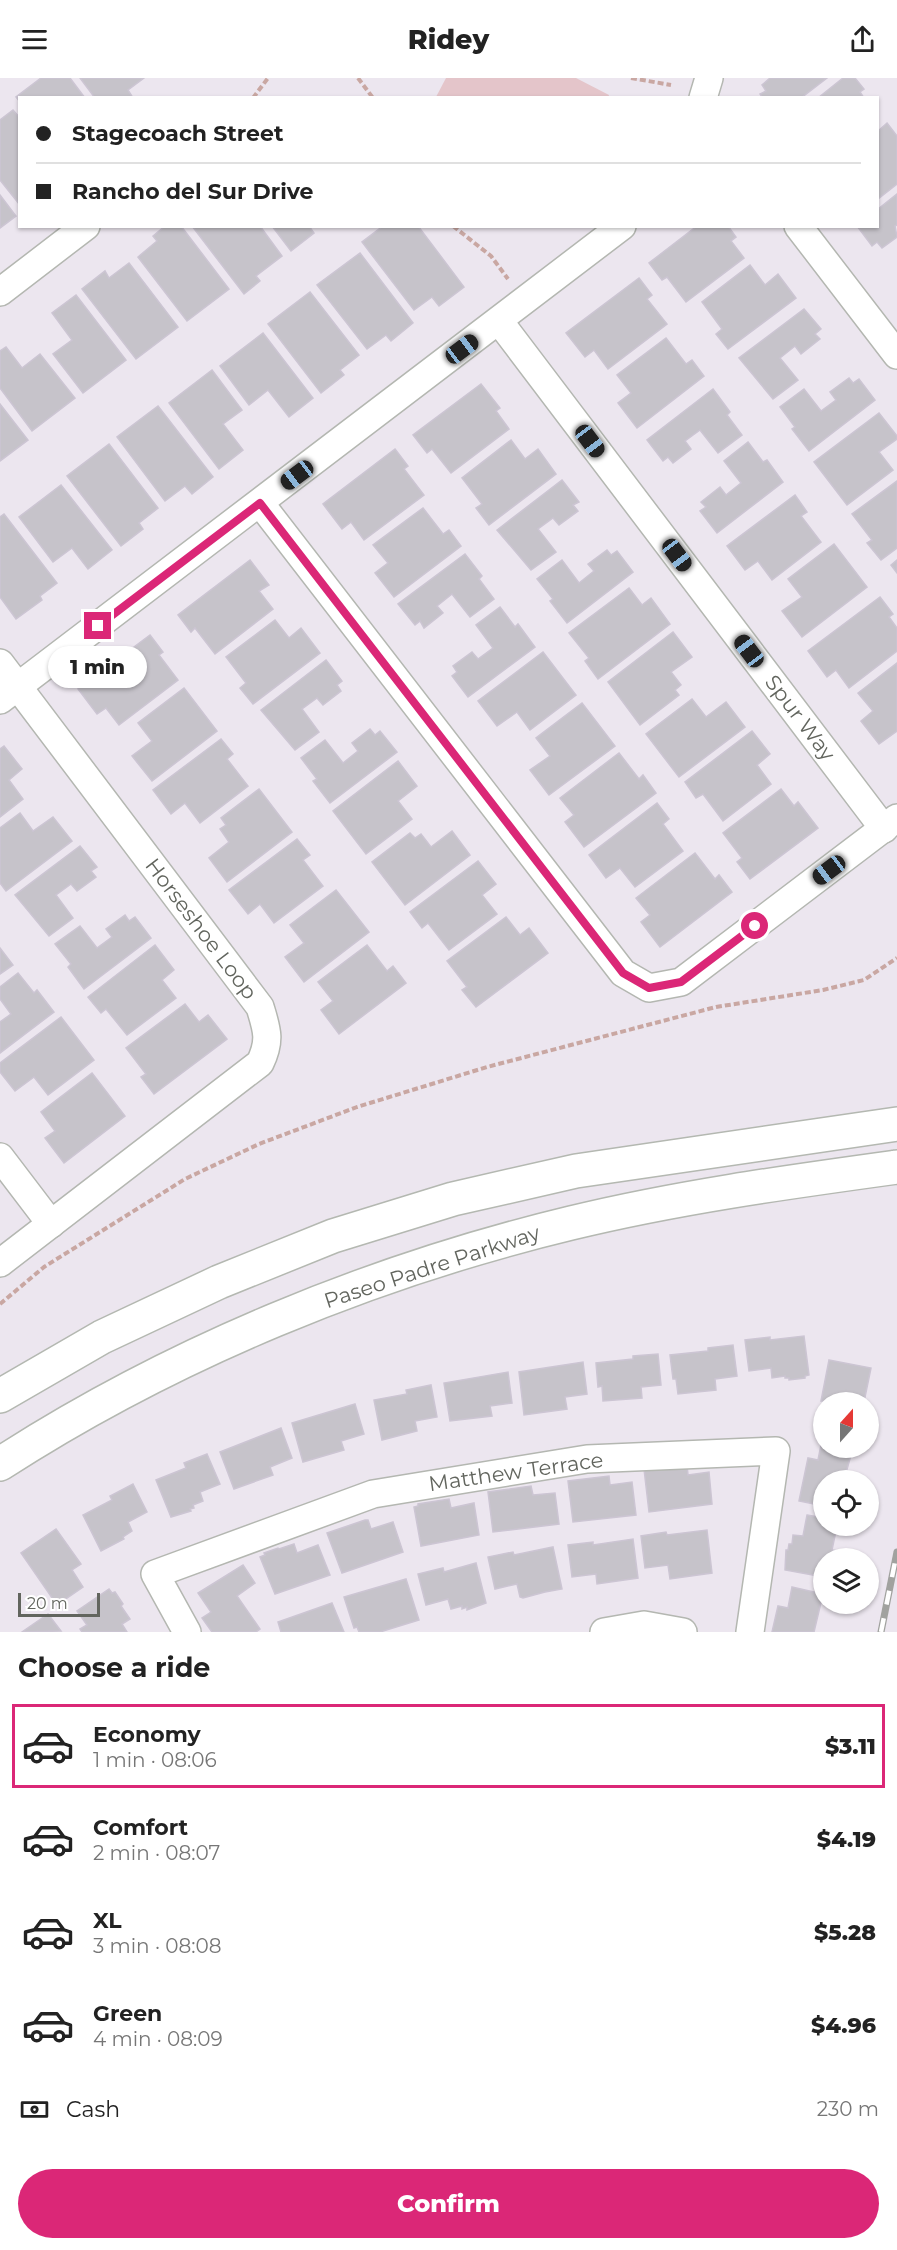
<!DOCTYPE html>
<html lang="en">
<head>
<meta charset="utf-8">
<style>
	:root { --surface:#fff; --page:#f2f2f2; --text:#222; --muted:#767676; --line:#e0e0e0; --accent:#db2777 }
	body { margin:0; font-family:Montserrat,sans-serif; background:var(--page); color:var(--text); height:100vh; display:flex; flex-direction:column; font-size:22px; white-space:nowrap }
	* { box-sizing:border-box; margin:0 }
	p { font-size:20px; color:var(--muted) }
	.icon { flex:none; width:33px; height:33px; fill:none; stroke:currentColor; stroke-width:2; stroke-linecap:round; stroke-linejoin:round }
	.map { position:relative; height:1554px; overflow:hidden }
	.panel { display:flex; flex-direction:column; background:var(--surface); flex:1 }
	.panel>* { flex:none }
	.hud { position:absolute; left:18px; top:18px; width:861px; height:132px; border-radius:0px; box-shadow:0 2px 4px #0004; display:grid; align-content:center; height:132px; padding:0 18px; background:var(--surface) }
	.needle { width:39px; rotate:21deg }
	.controls { position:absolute; left:813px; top:1314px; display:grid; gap:12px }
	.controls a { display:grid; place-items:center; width:66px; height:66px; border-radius:50%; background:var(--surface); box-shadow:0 2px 4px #0004; font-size:30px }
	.scale { position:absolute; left:18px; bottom:15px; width:82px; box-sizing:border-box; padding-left:6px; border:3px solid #62655e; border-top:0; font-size:16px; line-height:21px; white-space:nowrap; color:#62655e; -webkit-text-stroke:4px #fff; paint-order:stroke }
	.end { position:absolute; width:27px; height:27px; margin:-14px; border:8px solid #db2777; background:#fff; box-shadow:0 0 0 3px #fff }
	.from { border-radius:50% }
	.bubble { position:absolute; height:42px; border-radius:21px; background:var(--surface); box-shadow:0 2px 4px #0004; font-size:20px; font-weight:800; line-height:42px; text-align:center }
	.car { position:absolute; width:18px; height:36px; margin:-18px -9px; border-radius:8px; box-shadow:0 0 4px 2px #0007; background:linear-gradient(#222 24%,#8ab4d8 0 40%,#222 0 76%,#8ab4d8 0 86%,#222 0) }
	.hud b { display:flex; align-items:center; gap:21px; height:57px; font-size:22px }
	.hud b+b { border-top:2px solid var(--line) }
	.hud i { width:15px; height:15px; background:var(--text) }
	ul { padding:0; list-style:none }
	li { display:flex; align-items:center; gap:18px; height:84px; margin:0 12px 9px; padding:0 6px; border:3px solid transparent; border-radius:0px }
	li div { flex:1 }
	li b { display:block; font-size:22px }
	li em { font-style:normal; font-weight:800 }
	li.on { border-color:var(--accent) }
	li>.icon { width:54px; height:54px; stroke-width:1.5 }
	h2 { padding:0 18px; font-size:27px; line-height:72px }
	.pay { display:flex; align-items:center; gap:15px; height:66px; padding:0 18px; font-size:22px }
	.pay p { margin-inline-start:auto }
	.action { display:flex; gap:12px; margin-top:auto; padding:12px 18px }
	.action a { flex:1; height:69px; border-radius:36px; background:var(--accent); color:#fff; font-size:24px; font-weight:800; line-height:69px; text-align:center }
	header { display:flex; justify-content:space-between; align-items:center; height:78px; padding:0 18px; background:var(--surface); font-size:27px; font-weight:800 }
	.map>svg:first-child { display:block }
	.green { fill:#e4c5ca }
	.building { fill:#c6c3ca; stroke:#ccc5d3; stroke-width:1.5 }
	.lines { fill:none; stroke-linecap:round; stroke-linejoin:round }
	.minor-casing { stroke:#b4b7b1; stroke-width:30 }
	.secondary-casing { stroke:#b4b8b1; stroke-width:36 }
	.path { stroke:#c9a7a2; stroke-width:4; stroke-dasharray:6 3; stroke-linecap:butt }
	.minor { stroke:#fff; stroke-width:27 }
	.secondary { stroke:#fff; stroke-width:33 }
	.rail-casing { stroke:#a1a29f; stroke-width:7 }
	.rail { stroke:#fff; stroke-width:4.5; stroke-dasharray:14; stroke-linecap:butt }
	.route { stroke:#db2777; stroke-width:8 }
	.labels { text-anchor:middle; stroke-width:4.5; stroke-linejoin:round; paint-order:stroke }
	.street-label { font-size:21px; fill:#62655e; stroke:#fff }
</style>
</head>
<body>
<header><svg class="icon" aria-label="menu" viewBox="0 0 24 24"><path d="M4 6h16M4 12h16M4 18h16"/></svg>Ridey<svg class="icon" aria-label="share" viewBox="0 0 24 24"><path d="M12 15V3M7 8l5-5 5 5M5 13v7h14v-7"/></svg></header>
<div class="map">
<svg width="897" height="1554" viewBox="0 0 897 1554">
	<rect width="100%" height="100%" fill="#ece6ef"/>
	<polygon class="green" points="446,0 576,0 609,17 608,20 436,19"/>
	<g class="building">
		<polygon points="41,0 70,0 85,20 20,20 20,24 16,19"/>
		<polygon points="80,0 144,0 128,12 133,20 95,20"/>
		<polygon points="770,0 827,0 801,20 763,20 760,16 766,13 762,7"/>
		<polygon points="843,0 855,0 864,11 860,14 864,20 818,20"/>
		<polygon points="13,32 20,40 20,127 0,102 0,42"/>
		<polygon points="887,45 897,58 897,106 878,121 878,53"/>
		<polygon points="897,116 897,147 895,148 897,159 882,170 877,164 872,168 857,148 878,148 878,131"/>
		<polygon points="0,117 16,138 0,150"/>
		<polygon points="165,148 181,148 229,211 187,243 138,179 157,163 153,158"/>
		<polygon points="192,148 260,148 282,178 256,198 260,203 244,216"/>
		<polygon points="272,148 309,148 314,155 291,173"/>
		<polygon points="383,148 418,148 464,209 439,228 432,219 414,232 362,164"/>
		<polygon points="697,148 728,148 736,159 731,163 744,180 686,224 667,199 662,202 649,185"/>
		<polygon points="360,175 413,245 391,263 386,257 367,271 317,207"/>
		<polygon points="129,185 178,249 136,281 82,211 105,193 109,200"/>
		<polygon points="750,187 765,207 778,196 796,220 728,271 716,256 722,251 702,224"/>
		<polygon points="639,200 652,217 647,221 667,246 608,291 594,272 585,279 566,255"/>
		<polygon points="310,214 359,277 340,292 344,297 321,315 268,246"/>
		<polygon points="76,217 126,282 83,315 53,276 72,262 52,235"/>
		<polygon points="804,231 821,251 815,256 820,261 801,276 795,268 780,280 798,302 773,321 739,280"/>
		<polygon points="263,255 313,320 289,339 268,312 249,327 220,288"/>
		<polygon points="666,260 686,286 692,282 704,298 637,350 618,325 631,315 617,297"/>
		<polygon points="6,269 22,290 40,276 75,320 32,353 0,310 0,273"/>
		<polygon points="212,292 242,332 223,346 243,372 219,391 169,325"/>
		<polygon points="849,300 853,305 859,301 875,322 809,373 792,351 795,349 780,329 804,311 821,333 836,322 830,314"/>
		<polygon points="481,306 500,330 496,333 509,351 451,395 432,371 427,375 413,357"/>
		<polygon points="713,311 730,334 727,337 742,357 718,375 700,352 685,363 691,371 673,385 668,379 663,383 647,362"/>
		<polygon points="0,326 28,362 0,383"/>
		<polygon points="158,328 213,399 192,416 185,408 165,423 117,359"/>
		<polygon points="879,335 897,358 897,361 879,374 893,392 847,427 814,384"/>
		<polygon points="511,362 525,381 538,371 556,396 489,447 476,430 482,426 462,400"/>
		<polygon points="748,364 763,384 767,382 783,404 717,455 700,433 706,429 701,424 720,409 726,417 741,405 724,383"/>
		<polygon points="109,366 158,430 139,445 143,451 121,468 67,398"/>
		<polygon points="395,371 408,388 404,391 424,417 364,462 351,444 342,451 323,426"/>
		<polygon points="562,402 579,424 573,427 578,433 559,447 553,440 538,451 556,474 531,492 497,452"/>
		<polygon points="897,403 897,470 881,482 867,465 872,462 852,436"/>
		<polygon points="61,407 112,472 88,491 72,470 53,484 19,439"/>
		<polygon points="795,417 807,434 801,438 821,464 772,502 758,483 745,492 727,468"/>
		<polygon points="423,430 443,456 449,452 461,468 394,519 375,495 388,485 373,467"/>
		<polygon points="4,436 57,505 40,518 42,522 16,541 0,519 0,439"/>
		<polygon points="834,466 867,509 802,559 782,533 802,519 788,501"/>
		<polygon points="607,472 611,477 617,473 633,494 567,545 550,523 553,521 537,501 562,482 579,505 594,493 588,486"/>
		<polygon points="465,476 482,498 479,501 494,521 470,539 452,516 437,528 443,535 424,550 420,543 415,547 398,526"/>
		<polygon points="250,482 269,507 259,513 273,531 215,576 195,550 191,554 178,537"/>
		<polygon points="897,482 897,495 891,487"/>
		<polygon points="629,510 642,527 651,520 670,546 598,601 585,583 589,580 569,555"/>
		<polygon points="880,519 893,536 889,539 897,550 897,573 849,610 836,592 827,599 808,573"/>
		<polygon points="500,529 515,549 518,546 535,569 468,619 452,598 457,594 453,588 472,574 478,581 493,570 476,547"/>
		<polygon points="275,542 289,560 301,550 320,575 253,626 240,610 246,605 226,579"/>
		<polygon points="673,554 692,579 671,594 681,607 675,612 679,617 640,647 608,604"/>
		<polygon points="150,557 163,574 159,577 178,602 119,647 106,630 97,636 78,611"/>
		<polygon points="543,574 576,617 530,652 517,634 497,648 478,623"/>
		<polygon points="326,582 342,603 337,607 341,613 323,627 317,620 302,631 319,654 295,672 261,632"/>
		<polygon points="897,585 897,653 879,666 861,643 873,633 858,615"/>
		<polygon points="184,610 217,653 152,703 132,678 152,663 138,645"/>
		<polygon points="692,621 706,639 726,624 745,649 679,699 646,656"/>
		<polygon points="582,625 615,668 549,717 530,692 550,678 536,660"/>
		<polygon points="370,651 375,657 380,653 397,674 330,725 313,703 317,701 301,680 325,662 343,685 358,673 352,665"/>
		<polygon points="752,653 770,676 757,687 771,706 723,743 703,716 696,720 685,704"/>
		<polygon points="221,661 233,676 227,681 248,708 200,745 185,725 171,736 153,712"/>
		<polygon points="4,668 22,691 9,702 23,721 0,739 0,671"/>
		<polygon points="619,675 639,701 643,697 656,715 584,769 565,744 574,737 560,720"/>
		<polygon points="398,683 417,708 398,723 412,741 366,776 333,733"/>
		<polygon points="259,711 292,754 227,804 209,780 229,764 220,751 226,747 221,740"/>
		<polygon points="781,711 794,728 798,724 818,750 750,801 737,784 742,780 723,755"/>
		<polygon points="657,725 669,741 663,746 683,773 635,809 620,790 606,800 589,777"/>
		<polygon points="20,735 33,753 53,739 72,763 6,813 0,805 0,750"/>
		<polygon points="452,753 470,777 405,827 372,784 410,755 415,760 421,756 431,769"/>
		<polygon points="297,761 310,777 303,782 323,808 274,845 260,826 248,836 229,812"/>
		<polygon points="80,768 97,789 91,793 96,799 77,813 71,806 56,817 73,840 49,858 15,817"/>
		<polygon points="695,775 715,801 719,797 732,814 660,869 641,844 650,837 636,820"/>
		<polygon points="478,783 496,806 482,817 497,836 449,872 428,845 422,850 410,834"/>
		<polygon points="336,812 369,854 304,904 285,879 304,865 290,847"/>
		<polygon points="125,837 129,843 135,839 151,860 84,911 68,889 71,886 55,866 80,848 97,870 112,859 106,851"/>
		<polygon points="506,839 520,857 529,850 548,875 476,929 462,912 467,909 447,883"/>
		<polygon points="155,867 174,892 162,902 176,920 127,957 106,931 101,935 88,919"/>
		<polygon points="367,867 387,893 393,888 406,905 339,956 321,932 333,923 318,904"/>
		<polygon points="0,870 13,887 0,896"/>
		<polygon points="18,895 34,915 37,912 54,934 0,975 0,944 11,936 0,921 0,909"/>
		<polygon points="185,926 199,944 208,937 227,961 154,1016 141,999 146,996 126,970"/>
		<polygon points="61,939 94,982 48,1017 34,999 15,1013 0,994 0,985"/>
		<polygon points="92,995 125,1038 64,1085 45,1060 55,1053 41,1034"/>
		<polygon points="804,1258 809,1297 805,1298 805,1300 789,1302 789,1300 785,1300 785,1298 772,1300 771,1290 749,1293 745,1262 770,1259 770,1262"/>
		<polygon points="733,1267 737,1298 715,1301 716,1312 678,1316 676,1301 673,1301 670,1277 708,1273 708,1270"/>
		<polygon points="658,1276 661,1307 641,1309 642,1320 603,1323 602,1308 598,1309 596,1285 633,1281 633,1278"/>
		<polygon points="829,1282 871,1290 864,1324 821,1323"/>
		<polygon points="583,1284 587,1316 565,1319 567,1331 524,1337 519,1294"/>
		<polygon points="508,1294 512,1325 490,1328 492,1338 450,1343 444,1305"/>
		<polygon points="431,1307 437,1339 415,1343 417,1353 382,1362 374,1322 407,1316 406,1312"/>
		<polygon points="355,1326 364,1356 341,1363 344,1372 303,1384 292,1345"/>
		<polygon points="281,1350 292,1380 270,1389 273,1397 234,1411 220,1374"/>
		<polygon points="822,1362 824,1370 853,1370 844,1402 824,1402 824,1428 799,1423 808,1380 818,1382"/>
		<polygon points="207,1376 220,1406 200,1414 203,1423 193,1427 194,1430 190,1431 191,1433 171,1439 156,1402 186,1390 184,1385"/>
		<polygon points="687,1387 688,1397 709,1394 712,1426 649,1434 644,1391"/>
		<polygon points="609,1398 610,1407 632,1404 636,1437 573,1444 568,1403"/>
		<polygon points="133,1406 147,1434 128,1444 132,1453 123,1459 124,1461 101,1473 83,1437 112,1422 110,1418"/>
		<polygon points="531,1408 533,1417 555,1415 559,1446 493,1454 488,1414"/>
		<polygon points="449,1421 451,1430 474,1425 479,1457 421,1468 414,1429 418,1428 418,1426"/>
		<polygon points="807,1437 824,1440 824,1448 837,1448 832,1472 838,1473 837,1480 824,1480 824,1499 785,1492 786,1472 788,1472 789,1466 792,1466 793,1457 803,1458"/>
		<polygon points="365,1442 368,1442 371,1451 393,1444 403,1474 342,1495 327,1455"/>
		<polygon points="56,1451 81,1486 72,1492 83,1509 57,1527 21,1475"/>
		<polygon points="707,1452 712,1495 670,1501 668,1487 645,1490 641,1458 666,1454 667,1457"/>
		<polygon points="633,1461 638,1500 597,1506 596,1496 572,1499 568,1467 593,1464 593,1467"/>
		<polygon points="294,1466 297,1475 318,1467 330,1497 275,1516 260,1479 265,1477 264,1475 278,1470 279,1471"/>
		<polygon points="553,1469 562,1511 545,1514 523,1520 520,1519 517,1506 495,1511 488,1479 513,1474 514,1477"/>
		<polygon points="476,1485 486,1525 467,1532 467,1529 462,1531 462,1528 451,1531 448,1521 426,1527 418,1496 443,1490 444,1494"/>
		<polygon points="243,1487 255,1505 237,1518 260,1551 256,1554 212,1554 202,1540 211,1534 198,1515"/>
		<polygon points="406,1501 419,1542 380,1554 359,1554 357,1549 354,1550 344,1519"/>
		<polygon points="792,1509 823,1516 814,1554 772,1554 778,1528 788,1530"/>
		<polygon points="109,1511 112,1515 115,1514 123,1526 121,1528 130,1541 122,1546 127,1554 82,1554 80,1551 87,1547 77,1533"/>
		<polygon points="332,1525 344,1554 281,1554 278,1544"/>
		<polygon points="48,1536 61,1553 22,1554"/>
	</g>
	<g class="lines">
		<g class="minor-casing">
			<g id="minor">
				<polyline points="703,20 709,0"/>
				<polyline points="798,148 897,277"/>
				<polyline points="0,214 86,148"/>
				<polyline points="499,243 884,751"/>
				<polyline points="260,425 623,895 649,910 681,904 897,740"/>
				<path d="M0 585 260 929C267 952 271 962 260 985L0 1185"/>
				<polyline points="0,622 622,148"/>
				<polyline points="0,1079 51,1146"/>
				<polyline points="187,1554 155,1496 373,1416 587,1381 776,1373 750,1554"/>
				<polyline points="604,1554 644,1547 683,1554"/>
			</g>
		</g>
		<g class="secondary-casing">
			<g id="secondary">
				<polyline points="0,1318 102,1259 219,1204 333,1158 453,1121 576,1093 897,1046"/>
				<path d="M0 1386C172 1275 372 1193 571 1145 678 1119 788 1104 897 1089"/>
			</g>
		</g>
		<g class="path">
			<polyline points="358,0 373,20"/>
			<polyline points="631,0 671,7"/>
			<polyline points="253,20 268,0"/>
			<polyline points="453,148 491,178 508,201"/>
			<polyline points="0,1226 44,1189 185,1101 259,1066 357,1029 487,989 716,929 823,912 864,902 897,880"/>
		</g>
		<use href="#minor" class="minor"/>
		<use href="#secondary" class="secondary"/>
		<g class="rail-casing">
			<polyline id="rail" points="881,1554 897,1474"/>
		</g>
		<use href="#rail" class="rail"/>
	</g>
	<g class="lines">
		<polyline class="route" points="98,548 260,425 623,895 649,910 681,904 755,848"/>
	</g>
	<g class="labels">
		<g class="street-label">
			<text transform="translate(800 640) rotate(53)" y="7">Spur Way</text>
			<text transform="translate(201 851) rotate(53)" y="7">Horseshoe Loop</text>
			<text transform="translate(432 1189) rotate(-18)" y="7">Paseo Padre Parkway</text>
			<text transform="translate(516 1394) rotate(-8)" y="7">Matthew Terrace</text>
		</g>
	</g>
</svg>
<div class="controls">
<a><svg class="needle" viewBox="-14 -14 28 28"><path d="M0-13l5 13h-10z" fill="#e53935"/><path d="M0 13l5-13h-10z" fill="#767676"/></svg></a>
<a><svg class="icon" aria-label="locate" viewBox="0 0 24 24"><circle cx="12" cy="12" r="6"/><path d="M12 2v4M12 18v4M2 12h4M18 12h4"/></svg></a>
<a><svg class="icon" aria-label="layers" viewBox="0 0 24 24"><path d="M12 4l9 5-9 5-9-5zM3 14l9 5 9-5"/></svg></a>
</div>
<div class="scale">20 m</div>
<i class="end from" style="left:755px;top:848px"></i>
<i class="end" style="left:98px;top:548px"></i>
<div class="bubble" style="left:48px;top:568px;width:99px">1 min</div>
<i class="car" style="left:462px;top:271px;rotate:53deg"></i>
<i class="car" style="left:590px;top:363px;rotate:143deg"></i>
<i class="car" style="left:297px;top:397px;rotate:233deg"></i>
<i class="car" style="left:677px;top:477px;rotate:143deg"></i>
<i class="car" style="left:749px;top:573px;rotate:323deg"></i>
<i class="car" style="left:829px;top:792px;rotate:233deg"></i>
<div class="hud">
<b><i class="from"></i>Stagecoach Street</b>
<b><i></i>Rancho del Sur Drive</b>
</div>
</div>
<section class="panel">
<h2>Choose a ride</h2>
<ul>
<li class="on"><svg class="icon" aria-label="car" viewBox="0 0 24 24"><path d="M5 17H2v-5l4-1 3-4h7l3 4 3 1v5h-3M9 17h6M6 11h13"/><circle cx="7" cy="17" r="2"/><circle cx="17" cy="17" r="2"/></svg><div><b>Economy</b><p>1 min · 08:06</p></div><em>$3.11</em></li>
<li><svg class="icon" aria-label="car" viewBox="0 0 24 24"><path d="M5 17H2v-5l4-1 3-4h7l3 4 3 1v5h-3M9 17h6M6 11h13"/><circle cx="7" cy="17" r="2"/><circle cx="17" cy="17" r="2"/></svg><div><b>Comfort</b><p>2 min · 08:07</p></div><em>$4.19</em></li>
<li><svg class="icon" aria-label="car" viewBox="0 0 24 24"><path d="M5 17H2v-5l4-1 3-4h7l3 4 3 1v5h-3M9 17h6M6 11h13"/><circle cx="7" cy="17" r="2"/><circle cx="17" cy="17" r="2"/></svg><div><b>XL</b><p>3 min · 08:08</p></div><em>$5.28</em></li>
<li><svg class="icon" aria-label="car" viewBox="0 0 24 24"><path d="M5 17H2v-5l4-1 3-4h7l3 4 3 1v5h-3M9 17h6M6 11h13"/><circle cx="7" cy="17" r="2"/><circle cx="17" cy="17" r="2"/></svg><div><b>Green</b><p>4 min · 08:09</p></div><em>$4.96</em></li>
</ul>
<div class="pay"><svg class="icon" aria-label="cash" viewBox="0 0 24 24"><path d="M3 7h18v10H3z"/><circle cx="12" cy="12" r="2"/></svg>Cash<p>230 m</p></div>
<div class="action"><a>Confirm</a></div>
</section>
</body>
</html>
